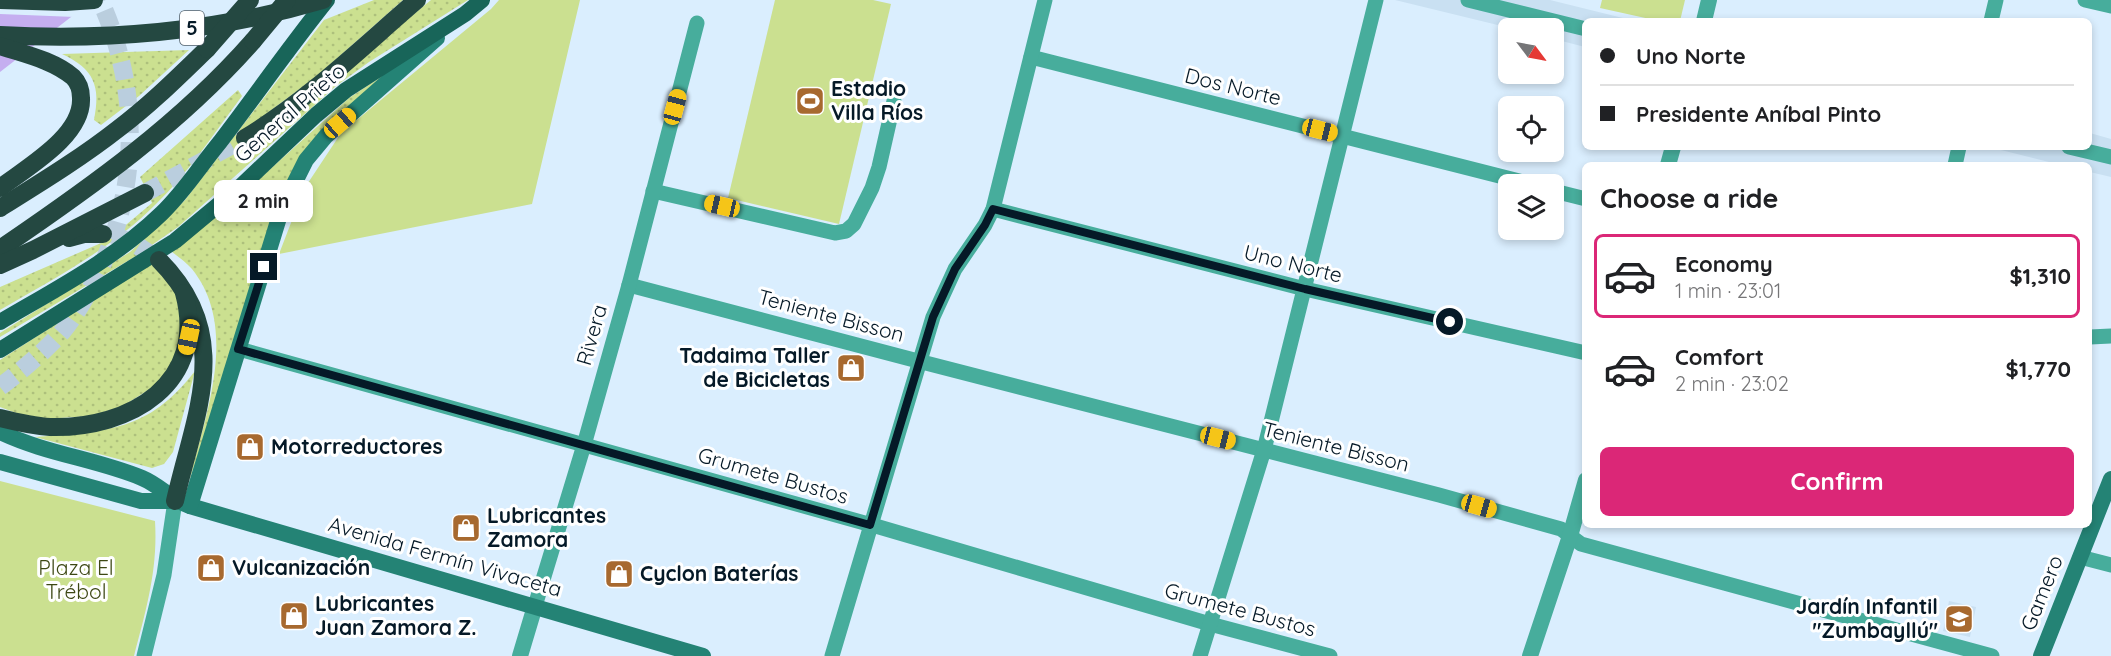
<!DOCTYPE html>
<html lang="en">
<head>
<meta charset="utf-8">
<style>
	:root { --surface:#fff; --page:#f2f2f2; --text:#202124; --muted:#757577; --line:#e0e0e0; --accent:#db2777 }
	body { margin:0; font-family:Quicksand,sans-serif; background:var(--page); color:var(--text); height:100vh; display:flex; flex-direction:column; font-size:22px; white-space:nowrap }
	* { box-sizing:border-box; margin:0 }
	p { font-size:20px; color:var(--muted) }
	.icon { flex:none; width:33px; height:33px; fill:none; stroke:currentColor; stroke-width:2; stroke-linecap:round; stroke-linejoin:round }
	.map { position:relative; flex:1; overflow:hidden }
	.panel { position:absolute; left:1582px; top:162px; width:510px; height:366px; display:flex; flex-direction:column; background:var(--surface); border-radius:9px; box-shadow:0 3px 9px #0003 }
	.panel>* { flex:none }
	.hud { position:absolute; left:1582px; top:18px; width:510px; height:132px; border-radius:9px; box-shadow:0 3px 9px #0003; display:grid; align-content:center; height:132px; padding:0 18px; background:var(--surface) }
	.needle { width:39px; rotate:122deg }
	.tools { position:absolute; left:1498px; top:18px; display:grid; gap:12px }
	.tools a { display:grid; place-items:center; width:66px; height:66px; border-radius:9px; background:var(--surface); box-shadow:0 3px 9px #0003; font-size:30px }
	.end { position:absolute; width:27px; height:27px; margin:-14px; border:8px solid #051927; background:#fff; box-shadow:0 0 0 3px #fff }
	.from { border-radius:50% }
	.bubble { position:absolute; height:42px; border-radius:9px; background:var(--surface); box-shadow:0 3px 9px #0003; font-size:20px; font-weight:800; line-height:42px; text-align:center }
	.car { position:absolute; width:18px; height:36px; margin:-18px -9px; border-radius:8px; box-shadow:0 0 4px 2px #0007; background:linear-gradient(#f5c518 24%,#345 0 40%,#f5c518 0 76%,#345 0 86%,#f5c518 0) }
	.hud b { display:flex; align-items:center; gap:21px; height:57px; font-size:22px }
	.hud b+b { border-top:2px solid var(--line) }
	.hud i { width:15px; height:15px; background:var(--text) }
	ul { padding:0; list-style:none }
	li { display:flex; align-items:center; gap:18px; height:84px; margin:0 12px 9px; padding:0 6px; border:3px solid transparent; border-radius:9px }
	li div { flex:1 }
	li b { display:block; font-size:22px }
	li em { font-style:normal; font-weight:800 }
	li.on { border-color:var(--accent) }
	li>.icon { width:54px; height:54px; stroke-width:1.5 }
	h2 { padding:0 18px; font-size:27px; line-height:72px }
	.button { display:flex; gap:12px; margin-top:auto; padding:12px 18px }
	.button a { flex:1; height:69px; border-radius:9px; background:var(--accent); color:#fff; font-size:24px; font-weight:800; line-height:69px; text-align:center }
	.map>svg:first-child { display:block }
	.built { fill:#c9e0f2 }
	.grass { fill:url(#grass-dots) }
	.park { fill:#cbe090 }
	.water { fill:#c5aef0 }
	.pier { fill:#daeefe }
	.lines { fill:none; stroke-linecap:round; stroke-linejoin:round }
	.motorway-tunnel { stroke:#bacede; stroke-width:18; stroke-dasharray:18 9; stroke-linecap:butt }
	.minor { stroke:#47ad9c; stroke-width:15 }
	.tertiary { stroke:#47ad9c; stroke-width:16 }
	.secondary { stroke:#248375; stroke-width:16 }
	.primary { stroke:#186559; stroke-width:16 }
	.motorway { stroke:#244841; stroke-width:18 }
	.motorway-bridge { stroke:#244841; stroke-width:18 }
	.route { stroke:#051927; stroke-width:8 }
	.labels { text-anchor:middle; stroke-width:6; stroke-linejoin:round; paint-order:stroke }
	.shield { fill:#fff; stroke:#505e68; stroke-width:1.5 }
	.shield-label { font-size:20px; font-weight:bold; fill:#051927 }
	.street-label { font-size:21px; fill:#051927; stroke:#fff }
	.poi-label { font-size:21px; font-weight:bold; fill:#051927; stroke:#fff; text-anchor:start }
	.park-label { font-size:21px; fill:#3d4814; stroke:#fff }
</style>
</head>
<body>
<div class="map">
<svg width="2111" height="656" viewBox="0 0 2111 656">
	<defs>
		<pattern id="grass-dots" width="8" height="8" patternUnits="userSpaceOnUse" patternTransform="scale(1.5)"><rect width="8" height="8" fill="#cbe090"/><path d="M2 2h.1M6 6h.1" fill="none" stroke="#adc07c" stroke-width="1.8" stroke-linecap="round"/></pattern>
	</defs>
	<rect width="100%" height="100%" fill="#daeefe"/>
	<g class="built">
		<polygon points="1395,0 1550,0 1635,21 1586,21 1585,47 1554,39 1554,28 1510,28"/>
		<polygon points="2090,133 2111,139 2111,177 2090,172 2090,165 2061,165 1989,147 2090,147"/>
		<polygon points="1949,601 1976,607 1970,637 1943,631"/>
	</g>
	<g class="grass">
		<polygon points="374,0 403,0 317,76 242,132 248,147 289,116 431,0 468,0 369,62 336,86 178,227 136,256 0,337 0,333 130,252 166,219 185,200 324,20"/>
		<path d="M189 50 139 96 101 125 94 120C101 86 94 69 62 54Z"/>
		<path d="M402 63 307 151 189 481C205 416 240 329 192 269 186 262 178 257 171 251L246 191 349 98Z"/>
		<path d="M238 90 242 96C215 132 189 172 156 204 114 247 52 280 0 310V287L108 240 152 203 149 196C154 191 153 184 158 178L144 185 140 177Z"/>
		<polygon points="154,261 176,287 186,332 164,380 123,406 91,416 44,419 24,416 0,407 0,360"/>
		<path d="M195 371 173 452 164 464 152 468 35 437C107 431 148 432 195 371Z"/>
	</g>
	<g class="park">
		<polygon points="499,0 580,0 532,204 279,254 304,189 341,133 491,9"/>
		<polygon points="775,0 873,0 891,4 839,224 728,198"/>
		<polygon points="1602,0 1685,0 1680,21 1659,21 1600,8"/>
		<path d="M0 481 155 521C158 570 146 610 134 656H0Z"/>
	</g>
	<polygon class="water" points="0,0 93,0 0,72"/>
	<polygon class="pier" points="0,0 94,2 75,17 0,14"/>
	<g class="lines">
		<g class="motorway-tunnel">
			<polyline points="145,193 245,138"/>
			<polyline points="114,235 138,246 159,260"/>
			<path d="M0 387C22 370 43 353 62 332 76 315 88 294 98 274 140 187 140 88 100 0"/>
		</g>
		<g class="minor">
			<polyline points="1468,0 1586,29"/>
			<polyline points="2085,0 2111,6"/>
			<polyline points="1991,21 1996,0"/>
			<polyline points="1031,57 1531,184"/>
			<polyline points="2069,147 2111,157"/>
			<polyline points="1955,165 1959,147"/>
			<polyline points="653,191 835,233 846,231 854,224 872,188 879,167 894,101"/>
			<polyline points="1554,191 1586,199"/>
			<polyline points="993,209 1305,289 1586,353"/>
			<polyline points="629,285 918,361 1439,495 1561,529 1581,544 1992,656"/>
			<polyline points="2090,337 2111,336"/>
			<polyline points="239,349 879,527 1210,624 1330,656"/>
			<polyline points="2080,557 2111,565"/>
			<polyline points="535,606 584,445 629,285 697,23"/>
			<polyline points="144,656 164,575 175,501"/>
			<polyline points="832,656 933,317 955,269 985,225 993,209 1045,0"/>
			<polyline points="1200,656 1264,450 1376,0"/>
		</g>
		<g class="tertiary">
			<polyline points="1704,21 1709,0"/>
			<polyline points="1668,165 1673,147"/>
			<polyline points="520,656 535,606"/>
			<polyline points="1530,656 1570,536 1586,480"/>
		</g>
		<g class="secondary">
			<path d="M0 432C46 454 96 459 142 478 161 486 171 500 190 506L703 656"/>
			<polyline points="0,462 141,501 175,501"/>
			<polyline points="190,506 282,208 306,160 326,136 437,38"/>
			<polyline points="2041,656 2111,479"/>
		</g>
		<g class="primary">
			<path d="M0 322C56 289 116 258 162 213 184 192 201 165 220 142 256 95 290 46 327 0"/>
			<polyline points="0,350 175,241 241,186 316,115 346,90 465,14 482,0"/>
		</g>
		<g class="motorway">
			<polyline points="0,0 65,2 94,0"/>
			<path d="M0 35C109 41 219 31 323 0"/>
			<path d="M0 46C24 54 53 60 73 77 79 83 81 90 81 98 83 136 27 167 0 188"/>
			<path d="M245 138C308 100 361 48 417 0"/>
			<path d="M0 208C40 183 81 158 118 129 150 105 178 77 207 49"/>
			<polyline points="69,238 84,234 103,234"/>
			<path d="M0 249C91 187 180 124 253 41"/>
			<path d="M159 260C235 336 195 412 175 501"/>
			<polyline points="0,265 33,250 145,193"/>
			<path d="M0 418C16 422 33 426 50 427 131 429 208 383 184 293"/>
		</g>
		<g class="motorway-bridge">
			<polyline points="253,41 287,0"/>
			<polyline points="207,49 250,0"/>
		</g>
	</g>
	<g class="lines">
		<polyline class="route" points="264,267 238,349 870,525 933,317 955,269 985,225 993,209 1305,289 1450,322"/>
	</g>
	<defs>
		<g id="stadium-square" transform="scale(1.5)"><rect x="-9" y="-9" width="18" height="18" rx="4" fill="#a7692f" stroke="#fff"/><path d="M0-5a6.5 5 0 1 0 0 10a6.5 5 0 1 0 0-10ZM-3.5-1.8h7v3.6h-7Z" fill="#fff"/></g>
		<g id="shop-square" transform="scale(1.5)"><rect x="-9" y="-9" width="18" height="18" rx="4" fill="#a7692f" stroke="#fff"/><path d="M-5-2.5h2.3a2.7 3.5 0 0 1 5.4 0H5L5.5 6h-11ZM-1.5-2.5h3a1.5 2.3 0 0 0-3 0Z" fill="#fff"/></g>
		<g id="school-square" transform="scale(1.5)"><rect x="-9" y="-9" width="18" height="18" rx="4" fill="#a7692f" stroke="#fff"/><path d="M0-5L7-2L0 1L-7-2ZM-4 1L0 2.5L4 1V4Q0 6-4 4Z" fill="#fff"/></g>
	</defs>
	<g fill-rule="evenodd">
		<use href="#stadium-square" x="810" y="101"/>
		<use href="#shop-square" x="851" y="368"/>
		<use href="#shop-square" x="250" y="447"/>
		<use href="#shop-square" x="466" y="528"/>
		<use href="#shop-square" x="211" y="568"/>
		<use href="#shop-square" x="619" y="574"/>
		<use href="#shop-square" x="294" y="616"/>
		<use href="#school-square" x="1959" y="619"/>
	</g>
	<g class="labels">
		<rect class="shield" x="180" y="11" width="24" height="34" rx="4.5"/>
		<g class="shield-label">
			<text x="192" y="35">5</text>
		</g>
		<g class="street-label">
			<text transform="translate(1233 87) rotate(14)" y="7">Dos Norte</text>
			<text transform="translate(290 113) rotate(-41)" y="7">General Prieto</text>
			<text transform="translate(1293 264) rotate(14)" y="7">Uno Norte</text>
			<text transform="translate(831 316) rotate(15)" y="7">Teniente Bisson</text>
			<text transform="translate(592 335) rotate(-74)" y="7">Rivera</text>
			<text transform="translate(1336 447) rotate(14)" y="7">Teniente Bisson</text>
			<text transform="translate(773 476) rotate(16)" y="7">Grumete Bustos</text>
			<text transform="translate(445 557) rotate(16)" y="7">Avenida Fermín Vivaceta</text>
			<text transform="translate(2042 593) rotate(-68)" y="7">Gamero</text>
			<text transform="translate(1240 610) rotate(15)" y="7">Grumete Bustos</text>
		</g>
		<g class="poi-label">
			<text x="831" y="96">Estadio<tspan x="831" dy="24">Villa Ríos</tspan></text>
			<text x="830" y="363" text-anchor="end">Tadaima Taller<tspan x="830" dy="24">de Bicicletas</tspan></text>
			<text x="271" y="454">Motorreductores</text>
			<text x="487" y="523">Lubricantes<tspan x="487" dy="24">Zamora</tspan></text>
			<text x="232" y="575">Vulcanización</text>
			<text x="640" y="581">Cyclon Baterías</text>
			<text x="315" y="611">Lubricantes<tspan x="315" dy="24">Juan Zamora Z.</tspan></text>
			<text x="1938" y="614" text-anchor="end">Jardín Infantil<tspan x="1938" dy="24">"Zumbayllú"</tspan></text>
		</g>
		<g class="park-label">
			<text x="76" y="575">Plaza El<tspan x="76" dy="24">Trébol</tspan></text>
		</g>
	</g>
</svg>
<div class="tools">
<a><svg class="needle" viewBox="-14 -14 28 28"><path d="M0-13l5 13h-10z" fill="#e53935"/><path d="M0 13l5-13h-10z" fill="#757577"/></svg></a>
<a><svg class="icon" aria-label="locate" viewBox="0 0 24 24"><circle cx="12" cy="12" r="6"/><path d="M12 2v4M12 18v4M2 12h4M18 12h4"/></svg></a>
<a><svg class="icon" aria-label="layers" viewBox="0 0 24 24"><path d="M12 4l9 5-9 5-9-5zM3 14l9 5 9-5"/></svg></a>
</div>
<i class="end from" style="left:1450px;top:322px"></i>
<i class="end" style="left:264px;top:267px"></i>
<div class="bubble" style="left:214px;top:180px;width:99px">2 min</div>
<i class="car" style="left:675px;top:107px;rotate:15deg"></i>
<i class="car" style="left:340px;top:123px;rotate:49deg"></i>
<i class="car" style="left:1320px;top:130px;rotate:104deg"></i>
<i class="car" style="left:722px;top:206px;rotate:283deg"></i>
<i class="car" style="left:189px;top:337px;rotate:192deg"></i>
<i class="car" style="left:1218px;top:438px;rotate:104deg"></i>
<i class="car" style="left:1479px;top:506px;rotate:106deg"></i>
<div class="hud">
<b><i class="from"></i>Uno Norte</b>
<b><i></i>Presidente Aníbal Pinto</b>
</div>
<section class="panel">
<h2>Choose a ride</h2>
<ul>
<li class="on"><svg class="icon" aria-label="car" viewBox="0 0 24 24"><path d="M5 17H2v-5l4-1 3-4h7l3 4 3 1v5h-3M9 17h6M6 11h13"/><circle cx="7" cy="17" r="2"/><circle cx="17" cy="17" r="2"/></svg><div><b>Economy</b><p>1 min · 23:01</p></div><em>$1,310</em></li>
<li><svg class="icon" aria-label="car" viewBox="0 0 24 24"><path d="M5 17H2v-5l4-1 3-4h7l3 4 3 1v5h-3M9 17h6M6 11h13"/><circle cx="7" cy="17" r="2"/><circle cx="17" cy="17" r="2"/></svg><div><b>Comfort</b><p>2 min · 23:02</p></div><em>$1,770</em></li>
</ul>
<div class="button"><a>Confirm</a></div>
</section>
</div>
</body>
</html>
